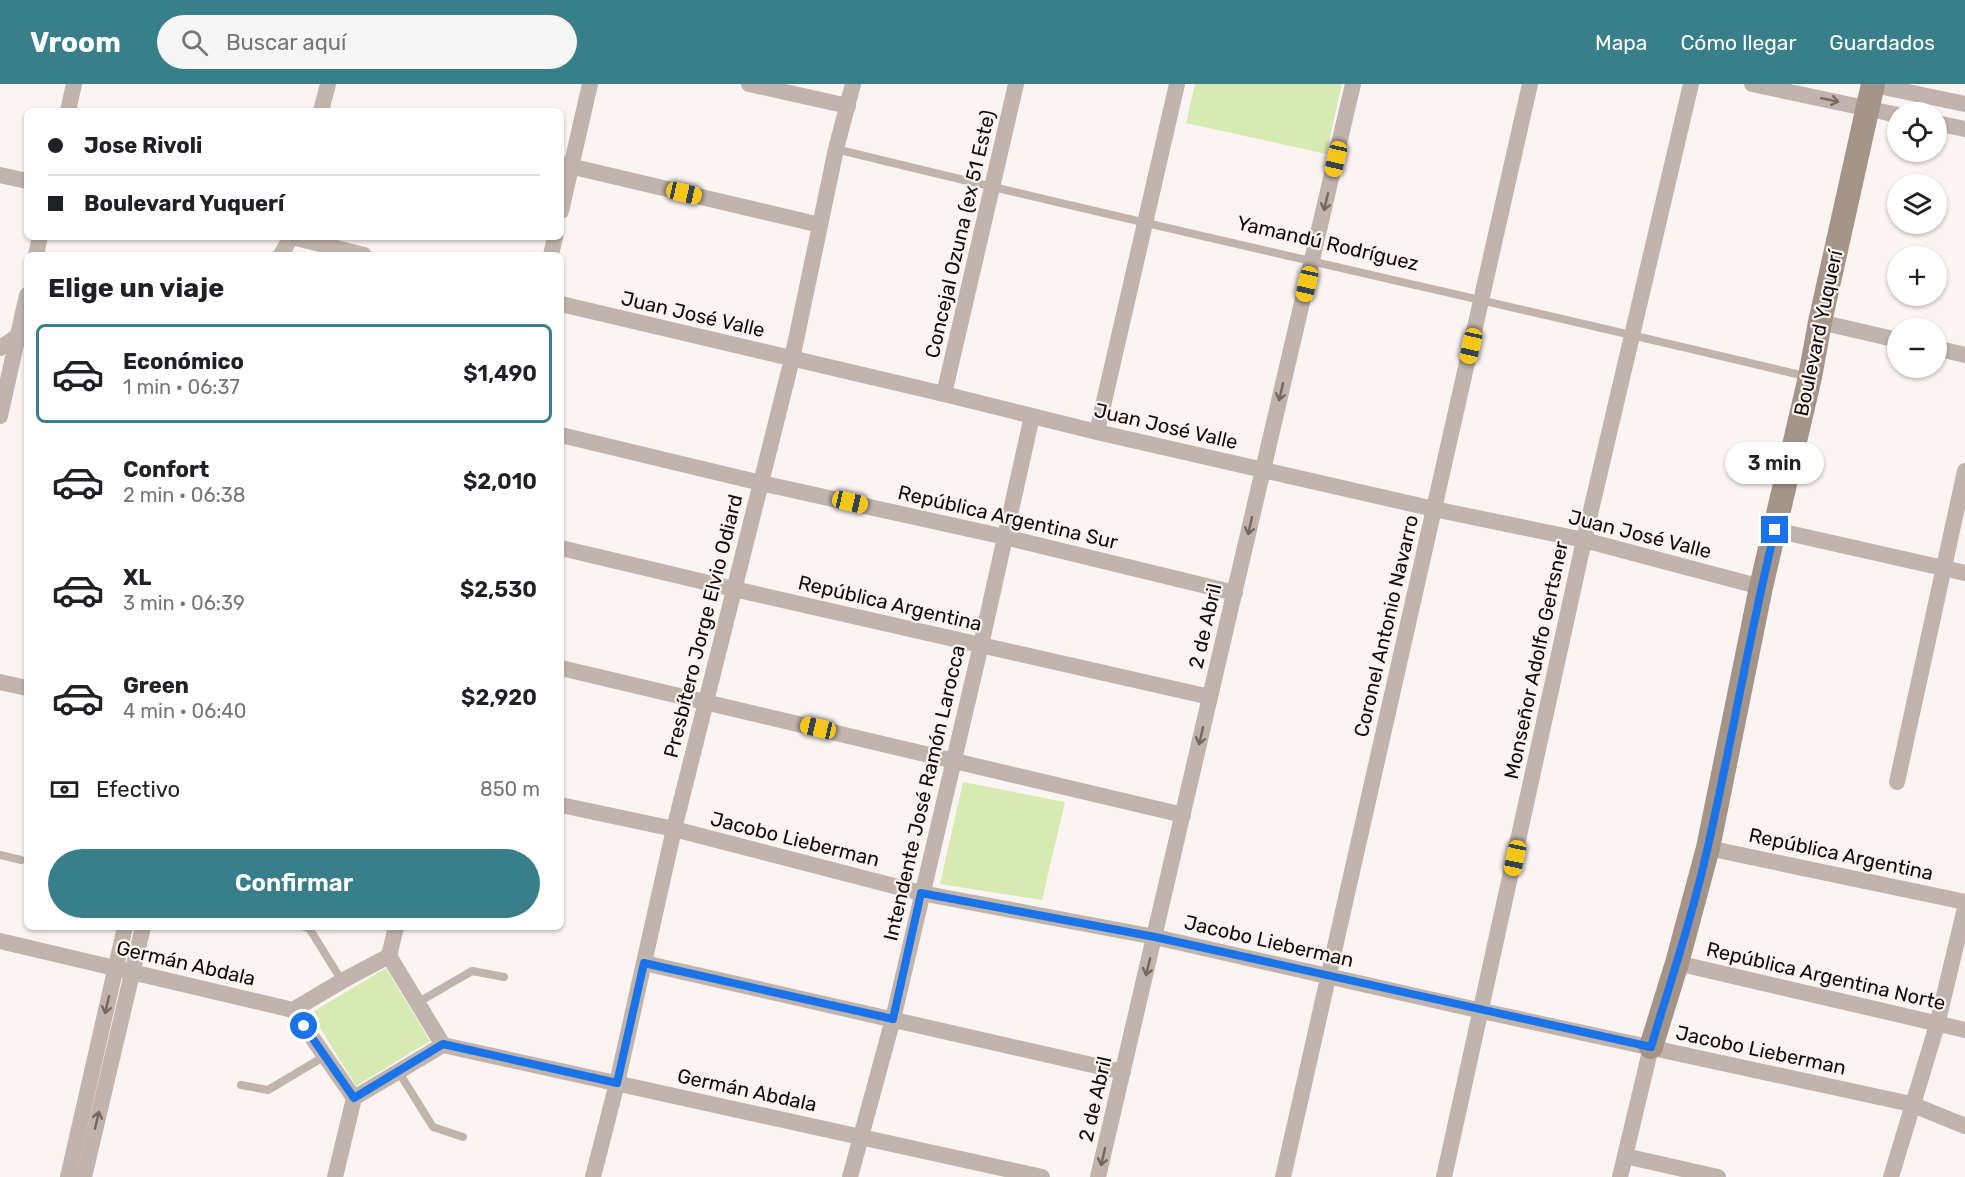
<!DOCTYPE html>
<html lang="es">
<head>
<meta charset="utf-8">
<style>
	:root { --surface:#fff; --page:#f6f6f6; --text:#202124; --muted:#757577; --line:#e0e0e0; --accent:#387f89 }
	body { margin:0; font-family:Rubik,sans-serif; background:var(--page); color:var(--text); height:100vh; display:flex; flex-direction:column; font-size:22px; white-space:nowrap }
	* { box-sizing:border-box; margin:0 }
	p { font-size:20px; color:var(--muted) }
	.icon { flex:none; width:33px; height:33px; fill:none; stroke:currentColor; stroke-width:2; stroke-linecap:round; stroke-linejoin:round }
	.map { position:relative; flex:1; overflow:hidden }
	.panel { position:absolute; left:24px; top:168px; width:540px; height:678px; display:flex; flex-direction:column; background:var(--surface); border-radius:9px; box-shadow:0 2px 4px #0004 }
	.panel>* { flex:none }
	.top-card { position:absolute; left:24px; top:24px; width:540px; height:132px; border-radius:9px; box-shadow:0 2px 4px #0004; display:grid; align-content:center; height:132px; padding:0 24px; background:var(--surface) }
	.fabs { position:absolute; left:1887px; top:18px; display:grid; gap:12px }
	.fabs a { display:grid; place-items:center; width:60px; height:60px; border-radius:50%; background:var(--surface); box-shadow:0 2px 4px #0004; font-size:30px }
	.end { position:absolute; width:27px; height:27px; margin:-14px; border:8px solid #1a73e8; background:#fff; box-shadow:0 0 0 3px #fff }
	.from { border-radius:50% }
	.bubble { position:absolute; height:42px; border-radius:21px; background:var(--surface); box-shadow:0 2px 4px #0004; font-size:20px; font-weight:600; line-height:42px; text-align:center }
	.car { position:absolute; width:18px; height:36px; margin:-18px -9px; border-radius:8px; box-shadow:0 0 4px 2px #0007; background:linear-gradient(#f5c518 24%,#345 0 40%,#f5c518 0 76%,#345 0 86%,#f5c518 0) }
	.top-card b { display:flex; align-items:center; gap:21px; height:57px; font-size:22px }
	.top-card b+b { border-top:2px solid var(--line) }
	.top-card i { width:15px; height:15px; background:var(--text) }
	ul { padding:0; list-style:none }
	li { display:flex; align-items:center; gap:18px; height:99px; margin:0 12px 9px; padding:0 12px; border:3px solid transparent; border-radius:9px }
	li div { flex:1 }
	li b { display:block; font-size:22px }
	li em { font-style:normal; font-weight:600 }
	li.selected { border-color:var(--accent) }
	li>.icon { width:54px; height:54px; stroke-width:1.5 }
	h2 { padding:0 24px; font-size:27px; line-height:72px }
	.pay { display:flex; align-items:center; gap:15px; height:66px; padding:0 24px; font-size:22px }
	.pay p { margin-inline-start:auto }
	.button { display:flex; gap:12px; margin-top:auto; padding:12px 24px }
	.button a { flex:1; height:69px; border-radius:36px; background:var(--accent); color:#fff; font-size:24px; font-weight:600; line-height:69px; text-align:center }
	header { display:flex; align-items:center; gap:36px; box-sizing:border-box; height:84px; padding:0 30px; background:var(--accent); color:#fff }
	header strong { font-size:28px }
	nav { display:flex; gap:33px; margin-inline-start:auto; font-size:21px }
	.search { width:420px; height:54px; background:var(--page); display:flex; align-items:center; gap:15px; box-sizing:border-box; padding:0 21px; border-radius:33px; color:var(--muted); font-size:22px }
	.map>svg:first-child { display:block }
	.green { fill:#d5ebb1 }
	.lines { fill:none; stroke-linecap:round; stroke-linejoin:round }
	.lane { stroke:#c0b4ac; stroke-width:8 }
	.street { stroke:#c0b4ac; stroke-width:16 }
	.secondary { stroke:#a59488; stroke-width:24 }
	.oneway { stroke:#736862 }
	.route { stroke:#1a73e8; stroke-width:8 }
	.labels { text-anchor:middle; stroke-width:4.5; stroke-linejoin:round; paint-order:stroke }
	.street-label { font-size:20px; fill:#150b08; stroke:#fbf4f2 }
</style>
</head>
<body>
<header>
<strong>Vroom</strong>
<div class="search"><svg class="icon" aria-label="search" viewBox="0 0 24 24"><circle cx="10" cy="10" r="6"/><path d="M15 15l6 6"/></svg>Buscar aquí</div>
<nav><a>Mapa</a><a>Cómo llegar</a><a>Guardados</a></nav>
</header>
<div class="map">
<svg width="1965" height="1093" viewBox="0 0 1965 1093">
	<rect width="100%" height="100%" fill="#fbf4f2"/>
	<g class="green">
		<polygon points="1195,0 1342,0 1326,70 1186,39"/>
		<polygon points="963,698 1065,718 1042,816 940,800"/>
		<polygon points="386,884 430,957 356,1002 311,929"/>
	</g>
	<g class="lines">
		<g class="lane">
			<path d="M836 65C1160 145 1485 215 1809 293"/>
			<polyline points="0,771 21,776"/>
			<polyline points="305,843 309,844 342,897"/>
			<polyline points="417,919 472,887 504,893"/>
			<polyline points="398,987 433,1043 463,1053"/>
			<polyline points="241,1001 268,1006 325,972"/>
		</g>
		<g class="street">
			<polyline points="749,0 848,22"/>
			<polyline points="1752,0 1898,31"/>
			<polyline points="1869,0 1965,20"/>
			<polyline points="68,27 74,0"/>
			<polyline points="321,27 328,0"/>
			<polyline points="1936,39 1965,45"/>
			<polyline points="561,80 820,141"/>
			<polyline points="0,91 27,97"/>
			<polyline points="561,127 590,0"/>
			<polyline points="292,153 364,171"/>
			<polyline points="36,171 40,153"/>
			<polyline points="281,171 291,153"/>
			<polyline points="551,171 555,153"/>
			<polyline points="561,220 944,310 1097,348 1434,425 1584,456 1761,503"/>
			<polyline points="1820,238 1898,256"/>
			<polyline points="0,264 18,252"/>
			<polyline points="1936,264 1965,271"/>
			<polyline points="944,310 1016,0"/>
			<polyline points="0,332 27,211"/>
			<polyline points="1097,348 1177,0"/>
			<polyline points="561,351 761,399 1005,453 1235,509"/>
			<polyline points="1775,446 1965,489"/>
			<polyline points="561,464 734,505 1210,613"/>
			<polyline points="561,584 1183,731"/>
			<polyline points="0,598 27,604"/>
			<polyline points="1897,698 1965,387"/>
			<polyline points="561,721 674,745 921,809 1155,853 1482,927 1911,1020 1965,1042"/>
			<polyline points="1708,764 1965,818"/>
			<polyline points="0,857 293,926"/>
			<polyline points="389,872 443,961"/>
			<polyline points="389,872 396,843"/>
			<polyline points="644,879 1123,988"/>
			<polyline points="1677,879 1965,946"/>
			<polyline points="293,926 342,897 389,872"/>
			<polyline points="293,926 354,1014"/>
			<polyline points="443,961 1042,1093"/>
			<polyline points="354,1014 443,961"/>
			<polyline points="1625,1072 1718,1093"/>
			<polyline points="68,1093 125,843"/>
			<polyline points="84,1093 143,843"/>
			<polyline points="335,1093 354,1014"/>
			<polyline points="593,1093 617,999 674,745 792,275 836,65 853,0"/>
			<polyline points="850,1093 893,935 981,561 1032,332"/>
			<polyline points="1098,1093 1353,0"/>
			<polyline points="1283,1093 1530,0"/>
			<polyline points="1444,1093 1584,456 1691,0"/>
			<polyline points="1620,1093 1651,963"/>
			<polyline points="1891,1093 1937,941 1965,824"/>
		</g>
		<polyline class="secondary" points="1651,963 1677,879 1708,764 1761,503 1810,293 1820,238 1873,0"/>
	</g>
	<defs><path id="oneway-shaft" d="M-6 0H5M1.5-3L5.5 0L1.5 3" fill="none" stroke-width="1.6" stroke-linecap="round" stroke-linejoin="round" transform="scale(1.5)"/></defs>
	<g class="oneway">
		<use href="#oneway-shaft" transform="translate(1830 16) rotate(12)"/>
		<use href="#oneway-shaft" transform="translate(1326 118) rotate(103)"/>
		<use href="#oneway-shaft" transform="translate(1281 308) rotate(103)"/>
		<use href="#oneway-shaft" transform="translate(1250 442) rotate(103)"/>
		<use href="#oneway-shaft" transform="translate(1201 652) rotate(103)"/>
		<use href="#oneway-shaft" transform="translate(1148 883) rotate(104)"/>
		<use href="#oneway-shaft" transform="translate(107 921) rotate(103)"/>
		<use href="#oneway-shaft" transform="translate(97 1036) rotate(-77)"/>
		<use href="#oneway-shaft" transform="translate(1103 1073) rotate(103)"/>
	</g>
	<g class="lines">
		<path class="route" d="M304 942 354 1014 443 960 617 999 644 879 893 935 921 809 1155 853 1651 963C1671 896 1693 830 1708 762 1732 657 1749 551 1775 446"/>
	</g>
	<g class="labels">
		<g class="street-label">
			<text transform="translate(960 150) rotate(-77)" y="7">Concejal Ozuna (ex 51 Este)</text>
			<text transform="translate(1328 159) rotate(13)" y="7">Yamandú Rodríguez</text>
			<text transform="translate(693 230) rotate(13)" y="7">Juan José Valle</text>
			<text transform="translate(1818 249) rotate(-78)" y="7">Boulevard Yuquerí</text>
			<text transform="translate(1166 342) rotate(13)" y="7">Juan José Valle</text>
			<text transform="translate(1008 433) rotate(13)" y="7">República Argentina Sur</text>
			<text transform="translate(1640 450) rotate(14)" y="7">Juan José Valle</text>
			<text transform="translate(890 519) rotate(13)" y="7">República Argentina</text>
			<text transform="translate(703 542) rotate(-76)" y="7">Presbítero Jorge Elvio Odiard</text>
			<text transform="translate(1205 542) rotate(-77)" y="7">2 de Abril</text>
			<text transform="translate(1386 542) rotate(-77)" y="7">Coronel Antonio Navarro</text>
			<text transform="translate(1536 576) rotate(-78)" y="7">Monseñor Adolfo Gertsner</text>
			<text transform="translate(924 709) rotate(-77)" y="7">Intendente José Ramón Larocca</text>
			<text transform="translate(795 755) rotate(14)" y="7">Jacobo Lieberman</text>
			<text transform="translate(1841 770) rotate(12)" y="7">República Argentina</text>
			<text transform="translate(1269 857) rotate(13)" y="7">Jacobo Lieberman</text>
			<text transform="translate(186 879) rotate(13)" y="7">Germán Abdala</text>
			<text transform="translate(1826 892) rotate(13)" y="7">República Argentina Norte</text>
			<text transform="translate(1761 966) rotate(12)" y="7">Jacobo Lieberman</text>
			<text transform="translate(747 1006) rotate(12)" y="7">Germán Abdala</text>
			<text transform="translate(1095 1015) rotate(-77)" y="7">2 de Abril</text>
		</g>
	</g>
</svg>
<div class="fabs">
<a><svg class="icon" aria-label="locate" viewBox="0 0 24 24"><circle cx="12" cy="12" r="6"/><path d="M12 2v4M12 18v4M2 12h4M18 12h4"/></svg></a>
<a><svg class="icon" aria-label="layers" viewBox="0 0 24 24"><path d="M12 4l9 5-9 5-9-5zM3 14l9 5 9-5"/></svg></a>
<a>+</a>
<a>−</a>
</div>
<i class="end from" style="left:304px;top:942px"></i>
<i class="end" style="left:1775px;top:446px"></i>
<div class="bubble" style="left:1725px;top:358px;width:99px">3 min</div>
<i class="car" style="left:1336px;top:75px;rotate:193deg"></i>
<i class="car" style="left:684px;top:109px;rotate:103deg"></i>
<i class="car" style="left:1307px;top:200px;rotate:193deg"></i>
<i class="car" style="left:1471px;top:262px;rotate:193deg"></i>
<i class="car" style="left:850px;top:418px;rotate:103deg"></i>
<i class="car" style="left:818px;top:644px;rotate:283deg"></i>
<i class="car" style="left:1515px;top:774px;rotate:192deg"></i>
<div class="top-card">
<b><i class="from"></i>Jose Rivoli</b>
<b><i></i>Boulevard Yuquerí</b>
</div>
<section class="panel">
<h2>Elige un viaje</h2>
<ul>
<li class="selected"><svg class="icon" aria-label="car" viewBox="0 0 24 24"><path d="M5 17H2v-5l4-1 3-4h7l3 4 3 1v5h-3M9 17h6M6 11h13"/><circle cx="7" cy="17" r="2"/><circle cx="17" cy="17" r="2"/></svg><div><b>Económico</b><p>1 min · 06:37</p></div><em>$1,490</em></li>
<li><svg class="icon" aria-label="car" viewBox="0 0 24 24"><path d="M5 17H2v-5l4-1 3-4h7l3 4 3 1v5h-3M9 17h6M6 11h13"/><circle cx="7" cy="17" r="2"/><circle cx="17" cy="17" r="2"/></svg><div><b>Confort</b><p>2 min · 06:38</p></div><em>$2,010</em></li>
<li><svg class="icon" aria-label="car" viewBox="0 0 24 24"><path d="M5 17H2v-5l4-1 3-4h7l3 4 3 1v5h-3M9 17h6M6 11h13"/><circle cx="7" cy="17" r="2"/><circle cx="17" cy="17" r="2"/></svg><div><b>XL</b><p>3 min · 06:39</p></div><em>$2,530</em></li>
<li><svg class="icon" aria-label="car" viewBox="0 0 24 24"><path d="M5 17H2v-5l4-1 3-4h7l3 4 3 1v5h-3M9 17h6M6 11h13"/><circle cx="7" cy="17" r="2"/><circle cx="17" cy="17" r="2"/></svg><div><b>Green</b><p>4 min · 06:40</p></div><em>$2,920</em></li>
</ul>
<div class="pay"><svg class="icon" aria-label="cash" viewBox="0 0 24 24"><path d="M3 7h18v10H3z"/><circle cx="12" cy="12" r="2"/></svg>Efectivo<p>850 m</p></div>
<div class="button"><a>Confirmar</a></div>
</section>
</div>
</body>
</html>
